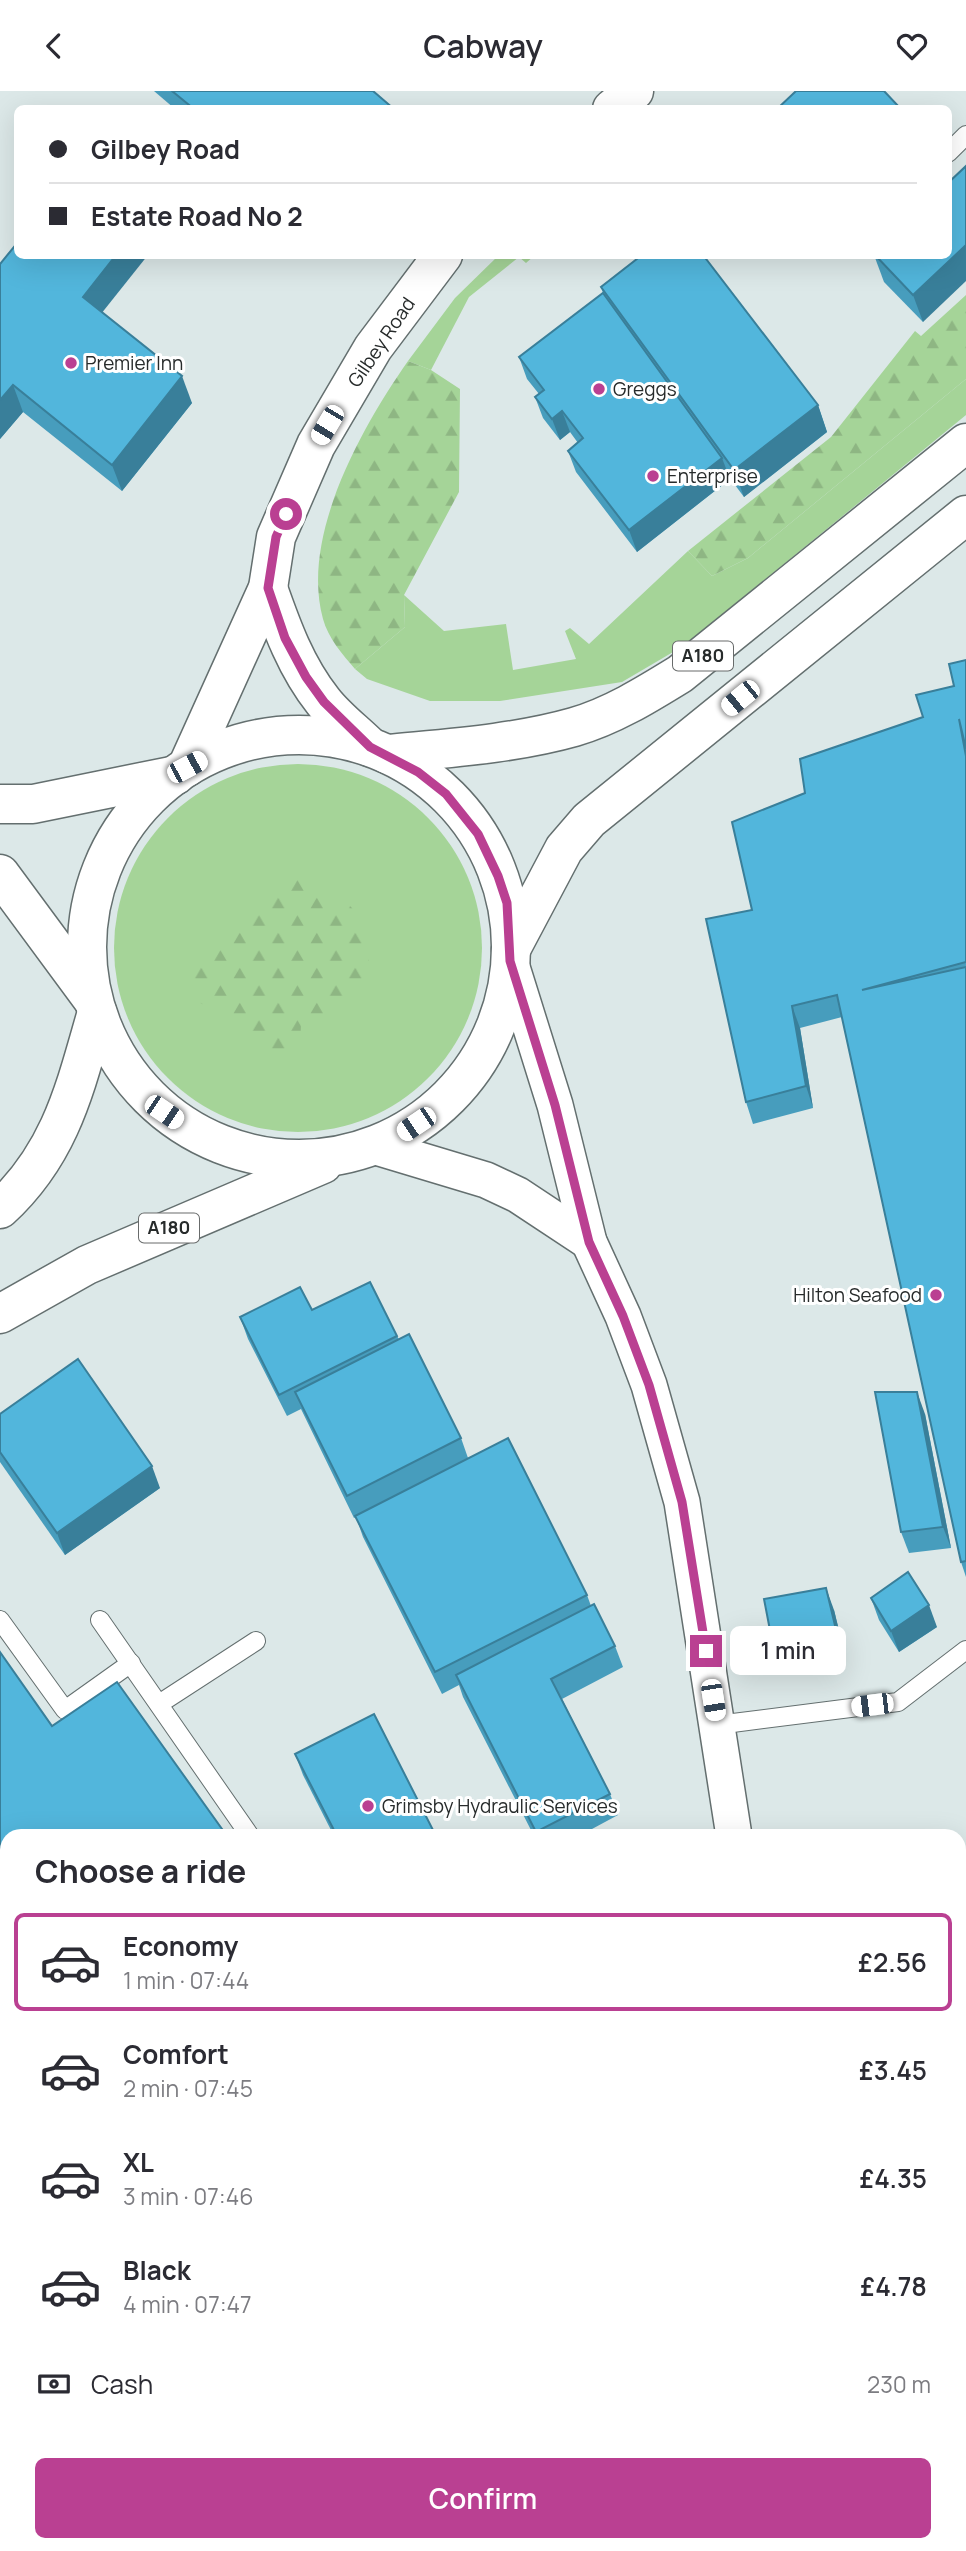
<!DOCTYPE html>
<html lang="en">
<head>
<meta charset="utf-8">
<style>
	:root { --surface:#fff; --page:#f7f7f7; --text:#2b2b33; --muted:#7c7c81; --line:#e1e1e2; --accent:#ba4092 }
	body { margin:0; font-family:Manrope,sans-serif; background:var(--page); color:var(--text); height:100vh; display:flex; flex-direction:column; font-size:26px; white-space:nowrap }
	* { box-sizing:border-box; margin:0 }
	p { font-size:23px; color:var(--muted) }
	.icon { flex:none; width:38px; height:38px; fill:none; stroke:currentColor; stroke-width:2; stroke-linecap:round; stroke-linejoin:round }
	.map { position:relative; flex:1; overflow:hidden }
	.drawer { position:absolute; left:0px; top:1738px; width:966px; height:723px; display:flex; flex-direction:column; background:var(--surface); border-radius:21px 21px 0 0; box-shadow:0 7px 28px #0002 }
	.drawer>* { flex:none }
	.hud { position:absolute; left:14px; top:14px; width:938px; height:154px; border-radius:10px; box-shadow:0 7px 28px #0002; display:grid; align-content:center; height:154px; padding:0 35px; background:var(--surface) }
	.end { position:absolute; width:32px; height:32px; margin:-16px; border:9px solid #ba4092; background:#fff; box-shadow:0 0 0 4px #fff }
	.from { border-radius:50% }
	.bubble { position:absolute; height:49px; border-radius:10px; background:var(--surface); box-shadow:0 7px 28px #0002; font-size:23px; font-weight:600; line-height:49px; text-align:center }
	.car { position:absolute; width:21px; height:42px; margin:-21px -10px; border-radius:9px; box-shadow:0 0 5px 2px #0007; background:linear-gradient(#fff 24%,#345 0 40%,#fff 0 76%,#345 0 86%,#fff 0) }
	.hud b { display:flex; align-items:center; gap:24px; height:66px; font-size:26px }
	.hud b+b { border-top:2px solid var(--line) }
	.hud i { width:18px; height:18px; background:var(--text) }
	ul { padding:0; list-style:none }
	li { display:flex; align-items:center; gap:21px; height:98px; margin:0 14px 10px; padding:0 21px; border:4px solid transparent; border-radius:10px }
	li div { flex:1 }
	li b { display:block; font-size:26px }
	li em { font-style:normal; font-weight:600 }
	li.selected { border-color:var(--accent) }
	li>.icon { width:63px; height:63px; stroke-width:1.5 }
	h2 { padding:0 35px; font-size:32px; line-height:84px }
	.pay { display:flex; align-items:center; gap:18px; height:77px; padding:0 35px; font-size:26px }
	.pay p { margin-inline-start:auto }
	.primary-button { display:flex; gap:14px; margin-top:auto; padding:14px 35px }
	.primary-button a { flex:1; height:80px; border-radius:10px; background:var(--accent); color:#fff; font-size:28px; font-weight:600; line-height:80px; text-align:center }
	header { display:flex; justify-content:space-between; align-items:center; height:91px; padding:0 35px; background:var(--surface); font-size:32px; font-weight:600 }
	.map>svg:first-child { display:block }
	.green { fill:#a5d498 }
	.forest { fill:url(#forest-firs) }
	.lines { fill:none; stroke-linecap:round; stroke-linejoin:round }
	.lane-casing { stroke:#646f6f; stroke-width:20 }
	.street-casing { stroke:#646f6f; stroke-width:38 }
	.secondary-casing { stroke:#646f6f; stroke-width:41 }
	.highway-casing { stroke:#646f6f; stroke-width:41 }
	.lane { stroke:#fff; stroke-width:18 }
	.street { stroke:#fff; stroke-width:35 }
	.secondary { stroke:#fff; stroke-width:38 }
	.highway { stroke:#fff; stroke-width:38 }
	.wall { fill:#479dbd }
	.shaded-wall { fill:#397f9a }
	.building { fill:#52b6dc; stroke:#397f9a; stroke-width:2 }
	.route { stroke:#ba4092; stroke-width:9 }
	.poi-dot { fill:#ba4092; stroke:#fff; stroke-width:2.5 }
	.labels { text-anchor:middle; stroke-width:6; stroke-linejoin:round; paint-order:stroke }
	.shield { fill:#fff; stroke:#686b6b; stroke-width:2 }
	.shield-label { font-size:18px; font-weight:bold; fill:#272b2b }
	.street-label { font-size:19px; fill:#272b2b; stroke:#fff }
	.poi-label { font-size:19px; fill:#272b2b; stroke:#fff; text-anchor:start }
</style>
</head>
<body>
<header><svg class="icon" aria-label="back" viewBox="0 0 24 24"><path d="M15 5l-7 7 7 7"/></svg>Cabway<svg class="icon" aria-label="heart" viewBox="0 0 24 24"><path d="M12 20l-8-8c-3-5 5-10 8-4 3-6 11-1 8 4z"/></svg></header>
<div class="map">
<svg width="966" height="2460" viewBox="0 0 966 2460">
	<defs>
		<pattern id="forest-firs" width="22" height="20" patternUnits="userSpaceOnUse" patternTransform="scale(1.75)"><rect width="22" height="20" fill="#a5d498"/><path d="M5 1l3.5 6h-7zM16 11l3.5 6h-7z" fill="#8eb683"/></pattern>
	</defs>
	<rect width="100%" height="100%" fill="#dce8e8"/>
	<g class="green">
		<polygon points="498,165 534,165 526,172 519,166 469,206 431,279 408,270 455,207"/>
		<polygon points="966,288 966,324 685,554 622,591 500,610 430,610 367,588 355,578 405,536 404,504 444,540 506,533 513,579 576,568 565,540 570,537 589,553 688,460 712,485 748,467"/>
		<circle cx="298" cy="857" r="184"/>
	</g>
	<g class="forest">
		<polygon points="966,204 966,288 748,467 712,485 688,460 831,346 915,240 921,245"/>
		<path d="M408 270 431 279 460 298 459 401 404 504 405 536 355 578C343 564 328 547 323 528 300 445 362 336 408 270Z"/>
		<path d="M303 780 331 816 346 810 372 841 367 883 338 925 301 932 300 959 266 970 223 923 198 911 189 889C227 836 249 816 303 780Z"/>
	</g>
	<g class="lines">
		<g class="lane-casing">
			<g id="lane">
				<polyline points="948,62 966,44"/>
				<polyline points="0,1529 65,1619 131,1572"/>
				<polyline points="100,1529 250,1745"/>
				<polyline points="159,1613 256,1550"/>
				<polyline points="717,1634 898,1611 966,1559"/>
				<polyline points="959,1851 966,1851"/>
				<polyline points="959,2402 966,2401"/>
			</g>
		</g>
		<g class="street-casing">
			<g id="street">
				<polyline points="510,870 555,1014 589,1151 623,1225 649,1294 682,1411 734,1745"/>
				<polyline points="373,1055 486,1089 518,1104 589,1151"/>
				<polyline points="0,2156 7,2152"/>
				<polyline points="841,2454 842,2460"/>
			</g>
		</g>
		<g class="secondary-casing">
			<g id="secondary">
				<polyline points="612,18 634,0"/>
				<path d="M268 497C282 537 296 576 323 610 336 627 355 641 370 656"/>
				<polyline points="187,676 268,497 276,446 316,354 373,257 443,164"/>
				<polyline points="0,713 33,713 176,684"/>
				<polyline points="0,783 93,909"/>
			</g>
		</g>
		<g class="highway-casing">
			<g id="highway">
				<circle cx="299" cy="856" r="212"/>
				<path d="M387 663C448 657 514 653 574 636 612 625 646 604 680 583L966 352"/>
				<polyline points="511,858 564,758 589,729 966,424"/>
				<path d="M0 1118C61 1062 75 997 97 921"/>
				<polyline points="0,1223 87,1174 323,1073"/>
			</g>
		</g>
		<use href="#lane" class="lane"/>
		<use href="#street" class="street"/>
		<use href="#secondary" class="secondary"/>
		<use href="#highway" class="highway"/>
	</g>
	<g class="wall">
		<polygon points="154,0 373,0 394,18 175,18"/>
		<polygon points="18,151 102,221 192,312 122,400 23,321 0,348"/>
		<polygon points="874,164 948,164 923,231 884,191"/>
		<polygon points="601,196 818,314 827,341 744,406 729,386 730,388 637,461 576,381 568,360 578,352 570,341 560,349 543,327 535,306 539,303 527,288 519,266 603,202"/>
		<polygon points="966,569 966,1486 961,1471 842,926 800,937 813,1017 753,1033 746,1011 752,819 805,702 923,626 954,595"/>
		<polygon points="312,1219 397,1245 461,1347 468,1367 587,1504 591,1515 615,1555 623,1576 562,1608 610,1703 618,1724 579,1745 534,1745 463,1606 459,1594 442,1603 363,1446 356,1426 354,1427 301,1318 287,1325 248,1248 240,1226"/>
		<polygon points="0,1323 160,1397 65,1464 0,1371"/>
		<polygon points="925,1323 951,1457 909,1462 901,1441"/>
		<polygon points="871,1507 937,1536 899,1561 879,1529"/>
		<polygon points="834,1519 846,1568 781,1576 773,1555"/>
		<polygon points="0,1561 52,1635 7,1745 7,1846 0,1836"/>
		<polygon points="295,1663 436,1745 334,1745 303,1684"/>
		<polygon points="966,2031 966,2116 959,2117 959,2032"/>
	</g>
	<g class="shaded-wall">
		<polygon points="966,154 966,190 923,231 913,204"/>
		<polygon points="116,164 148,164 93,233 83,206"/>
		<polygon points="182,285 192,312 122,400 112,374"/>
		<polygon points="13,294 23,321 0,348 0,309"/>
		<polygon points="818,314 827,341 744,406 734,379"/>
		<polygon points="562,320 570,341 560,349 552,328"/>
		<polygon points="722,367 730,388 637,461 629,439"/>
		<polygon points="792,915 800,937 813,1017 806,995"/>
		<polygon points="917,1301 925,1323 951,1457 943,1436"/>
		<polygon points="152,1375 160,1397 65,1464 57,1442"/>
		<polygon points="826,1497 834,1519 846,1568 838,1547"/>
		<polygon points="929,1514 937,1536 899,1561 891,1540"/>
	</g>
	<g class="building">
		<polygon points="172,0 373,0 394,18 194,18"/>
		<polygon points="796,0 884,0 901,18 777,18"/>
		<polygon points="966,75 966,154 913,204 875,164 948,164 948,92"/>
		<polygon points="18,151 18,164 116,164 83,206 182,285 112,374 13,294 0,309 0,173"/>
		<polygon points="642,164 703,164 818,314 734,379 601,196"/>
		<polygon points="603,202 722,367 629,439 568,360 583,347 562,320 552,328 535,306 544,299 519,266"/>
		<polygon points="966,569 966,658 959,628 966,665 966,871 862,899 966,876 966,1470 961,1471 837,904 792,915 806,995 746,1011 706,828 752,819 732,731 805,702 800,668 923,626 916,604 954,595 949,573"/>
		<polygon points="370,1191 397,1245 279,1304 240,1226 300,1196 312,1219"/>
		<polygon points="409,1243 461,1347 347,1405 295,1301"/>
		<polygon points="78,1268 152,1375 57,1442 0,1361 0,1323"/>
		<polygon points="875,1301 917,1301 943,1436 901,1441"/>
		<polygon points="508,1347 587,1504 435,1581 355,1425"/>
		<polygon points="908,1481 929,1514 891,1540 871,1507"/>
		<polygon points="826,1497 838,1547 773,1555 764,1508"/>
		<polygon points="594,1513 615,1555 551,1588 610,1703 536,1741 456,1584"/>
		<polygon points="0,1561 52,1635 117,1591 227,1745 7,1745 7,1836 0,1826"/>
		<polygon points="374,1623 436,1745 337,1745 295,1663"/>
		<polygon points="966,2031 966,2093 959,2094 959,2032"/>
		<polygon points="911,2454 930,2454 930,2458 912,2460"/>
	</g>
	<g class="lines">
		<polyline class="route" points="286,423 276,446 268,497 285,547 306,586 324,611 370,656 418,681 446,703 478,743 498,785 507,812 510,870 555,1014 589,1151 623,1225 649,1294 682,1411 706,1560"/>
	</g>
	<g class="poi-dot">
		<circle cx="71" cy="272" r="7"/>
		<circle cx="599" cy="298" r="7"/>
		<circle cx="653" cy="385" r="7"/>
		<circle cx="936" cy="1204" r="7"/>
		<circle cx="368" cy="1715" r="7"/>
	</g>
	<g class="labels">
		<g class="shield">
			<rect x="673" y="550.5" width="60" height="29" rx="5"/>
			<rect x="139" y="1122.5" width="60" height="29" rx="5"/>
		</g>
		<g class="shield-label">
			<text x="703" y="571">A180</text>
			<text x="169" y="1143">A180</text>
		</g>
		<g class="street-label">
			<text transform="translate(381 251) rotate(-56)" y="7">Gilbey Road</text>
		</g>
		<g class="poi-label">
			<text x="85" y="279">Premier Inn</text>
			<text x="613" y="305">Greggs</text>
			<text x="667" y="392">Enterprise</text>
			<text x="922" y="1211" text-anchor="end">Hilton Seafood</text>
			<text x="382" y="1722">Grimsby Hydraulic Services</text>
		</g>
	</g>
</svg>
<i class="end from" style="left:286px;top:423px"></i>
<i class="end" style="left:706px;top:1560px"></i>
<div class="bubble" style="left:730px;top:1535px;width:116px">1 min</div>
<i class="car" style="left:327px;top:334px;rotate:211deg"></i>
<i class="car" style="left:740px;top:607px;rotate:231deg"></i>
<i class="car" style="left:187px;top:676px;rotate:62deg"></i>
<i class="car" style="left:164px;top:1021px;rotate:124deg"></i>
<i class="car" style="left:416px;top:1033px;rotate:236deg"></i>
<i class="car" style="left:713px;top:1609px;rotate:171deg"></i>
<i class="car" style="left:872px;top:1614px;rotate:263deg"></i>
<div class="hud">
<b><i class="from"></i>Gilbey Road</b>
<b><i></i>Estate Road No 2</b>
</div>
<section class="drawer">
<h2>Choose a ride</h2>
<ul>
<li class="selected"><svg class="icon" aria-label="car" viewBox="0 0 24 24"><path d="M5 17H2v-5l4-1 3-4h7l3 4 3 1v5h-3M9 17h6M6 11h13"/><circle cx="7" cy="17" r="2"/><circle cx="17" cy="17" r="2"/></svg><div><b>Economy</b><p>1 min · 07:44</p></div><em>£2.56</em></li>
<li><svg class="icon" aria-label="car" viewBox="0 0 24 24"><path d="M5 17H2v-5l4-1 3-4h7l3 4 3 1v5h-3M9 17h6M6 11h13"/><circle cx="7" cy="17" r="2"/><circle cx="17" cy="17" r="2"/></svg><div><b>Comfort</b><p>2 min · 07:45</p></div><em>£3.45</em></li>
<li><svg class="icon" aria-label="car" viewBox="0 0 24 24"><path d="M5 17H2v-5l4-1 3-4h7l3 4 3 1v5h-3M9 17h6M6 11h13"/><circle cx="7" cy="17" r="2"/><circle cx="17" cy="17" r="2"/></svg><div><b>XL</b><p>3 min · 07:46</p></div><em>£4.35</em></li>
<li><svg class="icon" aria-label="car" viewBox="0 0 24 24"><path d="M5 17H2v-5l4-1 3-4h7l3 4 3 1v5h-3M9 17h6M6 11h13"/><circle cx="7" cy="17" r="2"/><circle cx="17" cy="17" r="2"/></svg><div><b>Black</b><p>4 min · 07:47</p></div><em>£4.78</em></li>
</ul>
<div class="pay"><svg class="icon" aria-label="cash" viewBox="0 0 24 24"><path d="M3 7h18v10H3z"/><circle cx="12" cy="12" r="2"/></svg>Cash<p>230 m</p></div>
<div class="primary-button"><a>Confirm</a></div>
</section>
</div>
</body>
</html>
